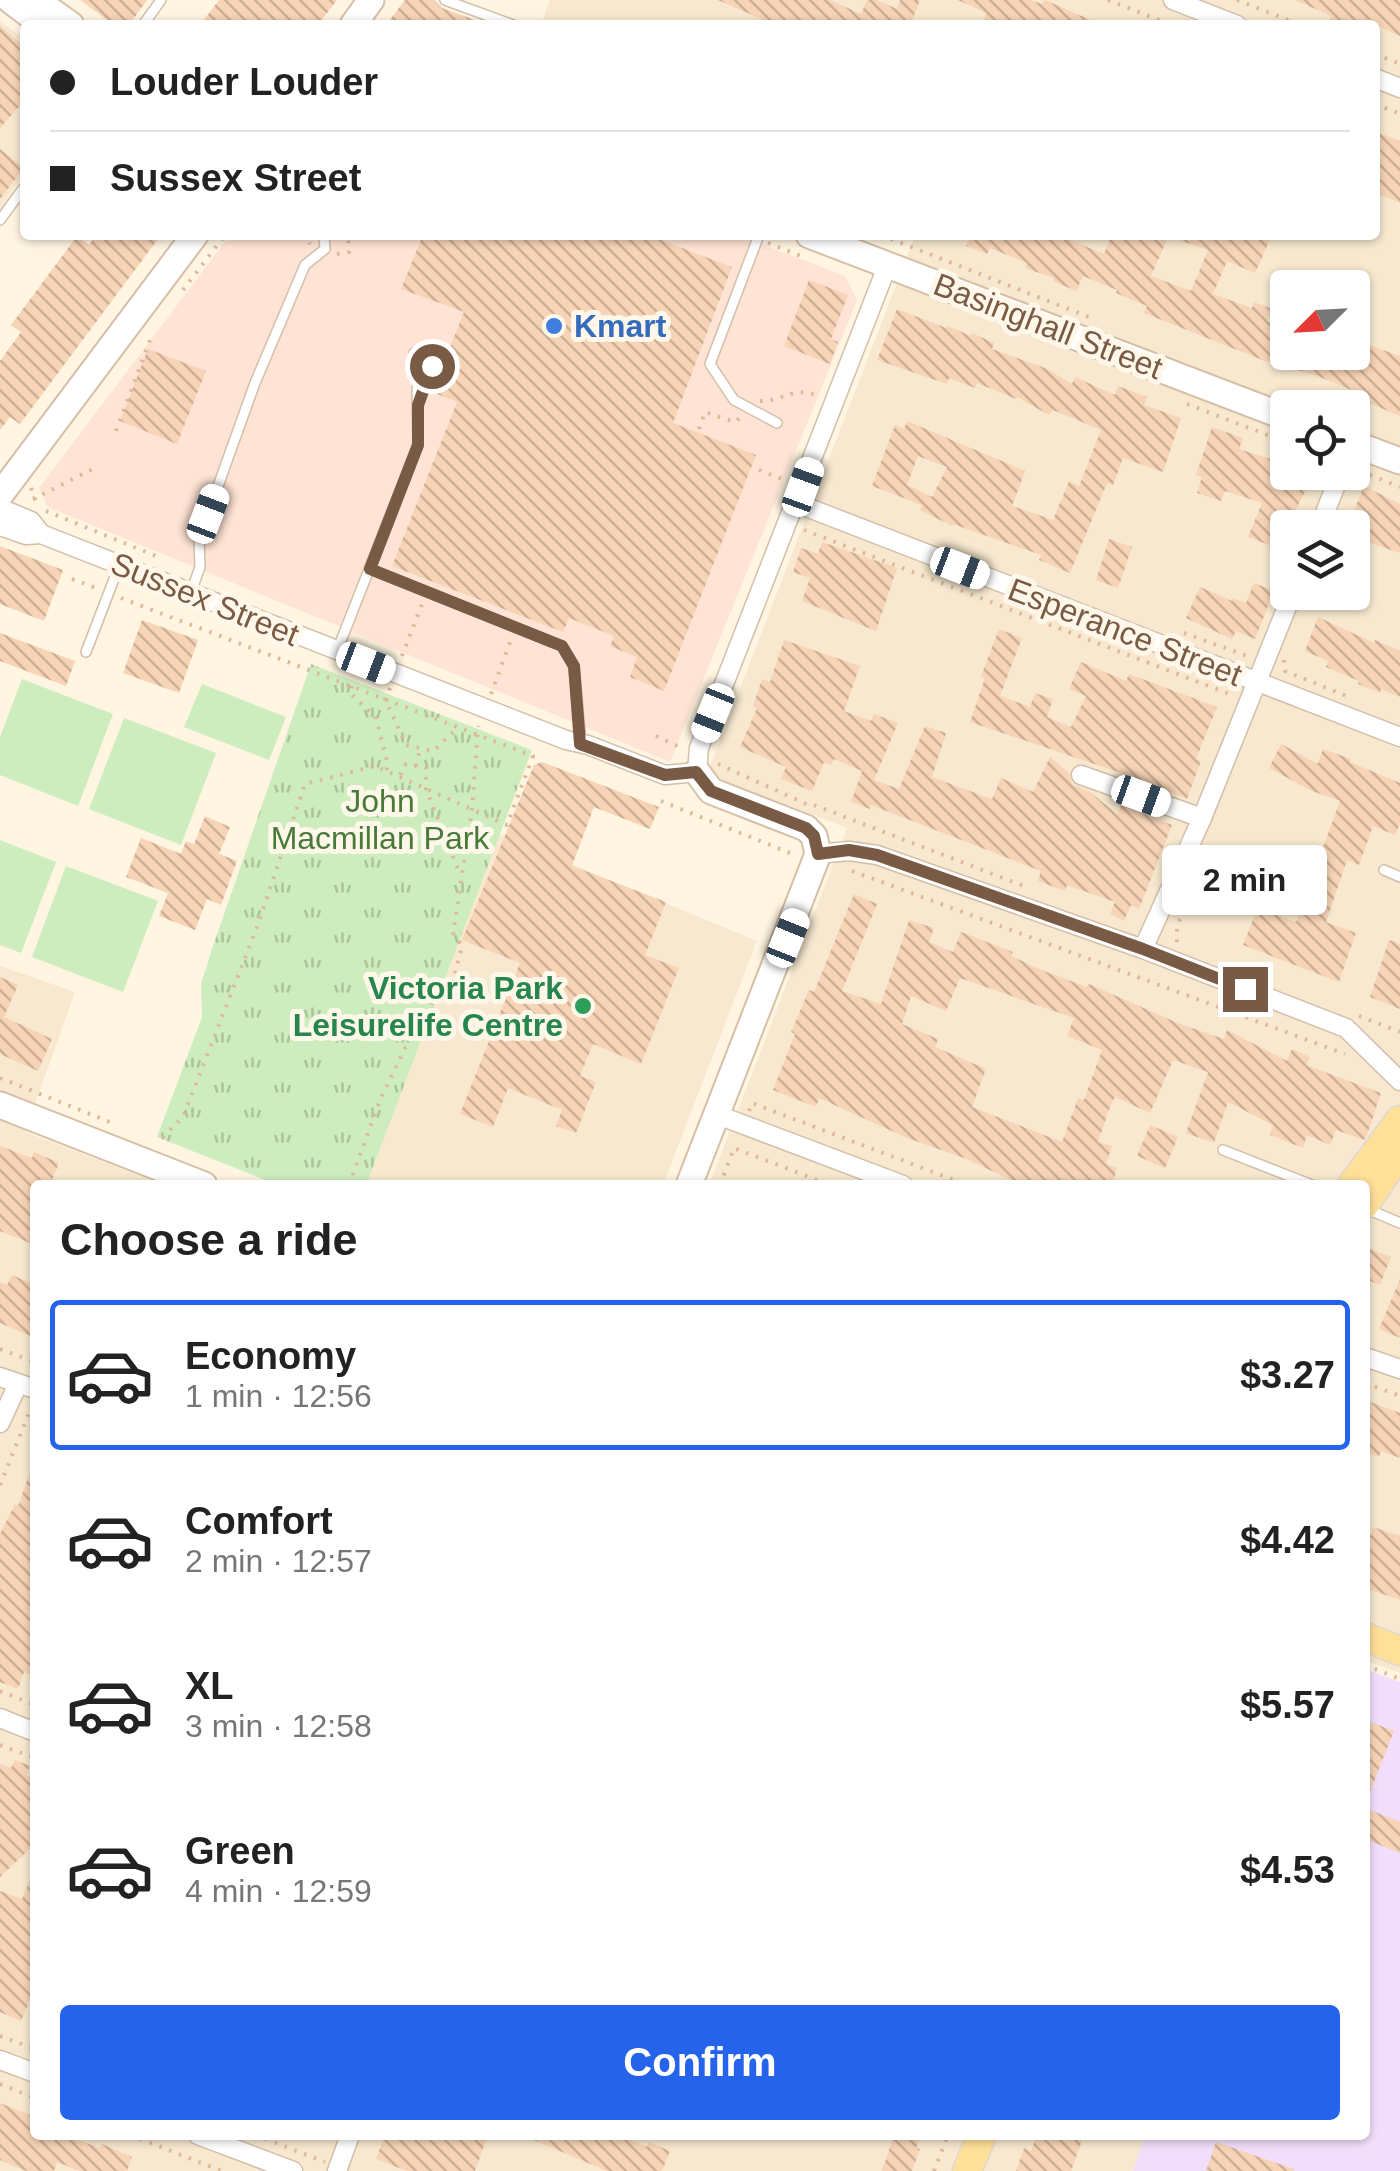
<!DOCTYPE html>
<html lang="en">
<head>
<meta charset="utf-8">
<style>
	:root { --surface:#fff; --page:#f6f6f6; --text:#222; --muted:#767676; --line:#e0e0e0; --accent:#2563eb }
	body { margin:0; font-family:Helvetica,sans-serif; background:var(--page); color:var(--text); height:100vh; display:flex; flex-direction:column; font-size:38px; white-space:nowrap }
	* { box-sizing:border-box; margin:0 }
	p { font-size:32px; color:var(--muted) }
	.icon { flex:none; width:55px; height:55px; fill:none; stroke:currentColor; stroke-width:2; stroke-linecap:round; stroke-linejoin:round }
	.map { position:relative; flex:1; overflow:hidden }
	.sheet { position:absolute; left:30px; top:1180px; width:1340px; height:960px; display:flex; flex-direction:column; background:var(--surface); border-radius:10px; box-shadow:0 2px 8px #0004 }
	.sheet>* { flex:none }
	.guide { position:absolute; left:20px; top:20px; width:1360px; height:220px; border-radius:10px; box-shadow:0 2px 8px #0004; display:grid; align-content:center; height:220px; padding:0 30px; background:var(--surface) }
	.needle { width:65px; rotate:246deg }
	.buttons { position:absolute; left:1270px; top:270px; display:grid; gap:20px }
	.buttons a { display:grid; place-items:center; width:100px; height:100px; border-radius:10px; background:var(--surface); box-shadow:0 2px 8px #0004; font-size:50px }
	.end { position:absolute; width:45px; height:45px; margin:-22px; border:12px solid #795b45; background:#fff; box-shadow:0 0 0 5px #fff }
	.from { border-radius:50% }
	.bubble { position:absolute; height:70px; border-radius:10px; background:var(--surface); box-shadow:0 2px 8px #0004; font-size:32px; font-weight:700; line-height:70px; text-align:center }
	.car { position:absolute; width:30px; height:60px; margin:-30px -15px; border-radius:12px; box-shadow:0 0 8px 2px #0007; background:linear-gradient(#fff 24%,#345 0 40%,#fff 0 76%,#345 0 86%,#fff 0) }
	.guide b { display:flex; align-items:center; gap:35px; height:95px; font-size:38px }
	.guide b+b { border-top:2px solid var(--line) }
	.guide i { width:25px; height:25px; background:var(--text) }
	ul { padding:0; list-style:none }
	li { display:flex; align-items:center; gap:30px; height:150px; margin:0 20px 15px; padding:0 10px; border:5px solid transparent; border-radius:10px }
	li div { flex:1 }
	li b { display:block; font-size:38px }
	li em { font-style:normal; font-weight:700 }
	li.active { border-color:var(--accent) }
	li>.icon { width:90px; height:90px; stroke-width:1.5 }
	h2 { padding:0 30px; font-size:45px; line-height:120px }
	.button { display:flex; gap:20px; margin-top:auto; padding:20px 30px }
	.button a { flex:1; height:115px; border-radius:10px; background:var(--accent); color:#fff; font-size:40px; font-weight:700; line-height:115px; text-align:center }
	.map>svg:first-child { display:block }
	.residential { fill:#f7e8cf; fill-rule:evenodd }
	.commercial { fill:#ffe4d5 }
	.education { fill:#f2defb }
	.green { fill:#ceedbe }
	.park { fill:url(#park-tufts) }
	.building { fill:url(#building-back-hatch); fill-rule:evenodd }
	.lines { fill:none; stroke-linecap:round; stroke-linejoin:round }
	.lane-casing { stroke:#d3bfa9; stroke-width:12 }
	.street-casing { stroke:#d3bfa9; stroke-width:21 }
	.secondary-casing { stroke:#d6bfa6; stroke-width:29 }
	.primary-casing { stroke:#dfd8d2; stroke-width:31 }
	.path { stroke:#dcb899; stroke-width:4; stroke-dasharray:2.5 8; stroke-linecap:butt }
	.lane { stroke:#fff; stroke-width:9 }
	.street { stroke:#fff; stroke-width:18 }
	.secondary { stroke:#fff; stroke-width:25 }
	.primary { stroke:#ffe098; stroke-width:28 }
	.route { stroke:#795b45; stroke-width:12 }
	.shop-dot { fill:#3f7fe0; stroke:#fff8ea; stroke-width:4 }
	.leisure-dot { fill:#2e9e5b; stroke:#fff8ea; stroke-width:4 }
	.labels { text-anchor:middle; stroke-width:10; stroke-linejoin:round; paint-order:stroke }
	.shop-label { font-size:32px; font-weight:bold; fill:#366cbe; stroke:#fff8ea; text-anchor:start }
	.street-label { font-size:32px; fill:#795b45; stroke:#fff8ea }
	.park-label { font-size:32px; fill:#487a3a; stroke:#fff8ea }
	.leisure-label { font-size:32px; font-weight:bold; fill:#27864d; stroke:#fff8ea; text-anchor:end }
</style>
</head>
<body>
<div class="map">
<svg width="1400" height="2171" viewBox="0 0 1400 2171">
	<defs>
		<pattern id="park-tufts" width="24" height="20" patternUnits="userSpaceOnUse" patternTransform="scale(2.5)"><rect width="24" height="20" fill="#ceedbe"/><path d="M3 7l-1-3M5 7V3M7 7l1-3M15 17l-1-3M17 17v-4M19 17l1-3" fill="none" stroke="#acc39c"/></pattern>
		<pattern id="building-back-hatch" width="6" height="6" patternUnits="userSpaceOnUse" patternTransform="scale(2.5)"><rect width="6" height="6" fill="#f7d4b6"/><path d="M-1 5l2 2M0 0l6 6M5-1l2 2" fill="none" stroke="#cdaf96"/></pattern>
	</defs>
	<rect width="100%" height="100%" fill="#fff5e1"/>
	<g class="residential">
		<path d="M550 0H1400V1673L1365 1660V1185H709L847 828 707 774 914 239 904 235H1375V25H541ZM1288 288H1352V352H1288ZM1288 408H1352V472H1288ZM1288 528H1352V592H1288Z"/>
		<polygon points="0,21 25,40 25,174 0,208"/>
		<polygon points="499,834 757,941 663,1185 365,1185"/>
		<polygon points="0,966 75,992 25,1132 164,1185 35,1185 35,2135 1148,2135 1135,2171 0,2171"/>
	</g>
	<polygon class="commercial" points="230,235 738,235 845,276 857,300 670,762 48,507 39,488"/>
	<polygon class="education" points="1365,1669 1400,1682 1400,2171 1133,2171 1146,2135 1365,2135"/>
	<g class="green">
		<polygon points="22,679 113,714 78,806 0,775 0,737"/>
		<polygon points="202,684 286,717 269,760 184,727"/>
		<polygon points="124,718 216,753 181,845 89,809"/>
		<polygon points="0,840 56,862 21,953 0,945"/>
		<polygon points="66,866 158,901 123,992 32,957"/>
	</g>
	<polygon class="park" points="311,664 532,750 366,1185 278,1185 157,1137 202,1017 201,984 212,949"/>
	<g class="building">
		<polygon points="80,0 147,0 129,25 114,25"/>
		<polygon points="219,0 337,0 318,25 200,25"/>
		<polygon points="405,0 434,0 442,8 489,25 386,25"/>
		<polygon points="718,0 830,0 861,14 867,0 876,0 897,9 900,0 920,0 910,25 775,25"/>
		<polygon points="958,0 1030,0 1042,4 1045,0 1102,25 999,25 984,19 986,13"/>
		<polygon points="1295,0 1400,0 1400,36 1375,25 1341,25 1329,20 1331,16"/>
		<polygon points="0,26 25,47 25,100 0,128"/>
		<polygon points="1375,131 1400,141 1400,203 1375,192"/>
		<polygon points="0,149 24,168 0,199"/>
		<polygon points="96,235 161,235 20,424 10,417 0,430 0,361 21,332 11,325 77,236 89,245"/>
		<polygon points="423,235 648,235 732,267 673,423 756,455 664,691 630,677 637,657 610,646 614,636 569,618 563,632 392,566 457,402 432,392 464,312 401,289"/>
		<polygon points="960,235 1058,235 1104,254 1111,235 1169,235 1151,276 1191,291 1208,250 1173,238 1173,235 1272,235 1255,273 1227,261 1213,294 1252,308 1254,302 1272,309 1267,321 1288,330 1288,352 1352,352 1352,339 1400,356 1400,416 1352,396 1354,391 1315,375 1286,367 1285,369 1144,313 1147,306 1116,293 1117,290 1083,276 1076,291 1053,281 1054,278 1025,268 1027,263 990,248 987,254 966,246 969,239"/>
		<polygon points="809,280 848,295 831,339 838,342 830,364 784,346"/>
		<path d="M897 309 946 328 947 326 971 336 972 333 994 343 992 349 1045 368 1072 384 1075 377 1115 395 1118 386 1147 397 1144 405 1181 418 1163 472 1123 458 1113 485 1107 483 1070 573 1039 560 1041 555 953 524 952 526 920 510 922 505 872 486 895 425 904 429 907 421 1025 471 1012 506 1053 520 1069 481 1079 486 1101 430 1053 410 1049 415 1017 397 1016 399 977 383 975 388 949 378 947 384 877 360ZM918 456 947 467 932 497 907 485Z"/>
		<polygon points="148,349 206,371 177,444 120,421"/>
		<polygon points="1212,427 1243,438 1239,449 1288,465 1288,472 1309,484 1288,524 1279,549 1248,537 1262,503 1225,491 1221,501 1197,493 1202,477 1196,475"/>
		<polygon points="1364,486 1400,504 1400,553 1352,537 1352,528 1347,528"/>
		<polygon points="1109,539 1132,547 1118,588 1096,580"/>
		<polygon points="822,542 897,568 876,631 802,601 810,578 793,572 801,548 818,554"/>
		<polygon points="0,546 63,570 44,621 0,604"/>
		<polygon points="1254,583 1274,591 1255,639 1236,631 1232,639 1186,618 1200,587 1232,601 1233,598 1246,603"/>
		<polygon points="1318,617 1374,643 1375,640 1400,651 1400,697 1381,689 1380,693 1358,684 1359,681 1326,667 1328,661 1305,651"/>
		<polygon points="142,620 198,640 179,693 123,673"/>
		<polygon points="999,629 1022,638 1000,696 1030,707 1035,693 1053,699 1047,717 1071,727 1086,696 1069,689 1081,662 1126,681 1129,674 1217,707 1196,759 1201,761 1187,799 1124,774 970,722 985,678 981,676"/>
		<polygon points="0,633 75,661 66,686 0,661"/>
		<polygon points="784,640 860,666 844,711 871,721 874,714 898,723 874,780 899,789 925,726 946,733 932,777 992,799 1001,778 1033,792 1050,757 1069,773 1072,784 1090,792 1117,814 1121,805 1172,825 1139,909 1131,905 1124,921 1110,914 1115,902 1067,885 1065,891 1038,881 1041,871 871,805 870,809 851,802 862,771 834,759 831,765 824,762 812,791 781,779 786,767 740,747 757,708 753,706 762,679 770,682"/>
		<polygon points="1281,744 1318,764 1323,749 1351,759 1350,762 1400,783 1400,823 1395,835 1373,826 1359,865 1347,860 1326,922 1356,933 1339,982 1243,945 1258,907 1296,922 1307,894 1267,878 1276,853 1315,869 1340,801 1312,791 1269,768"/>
		<polygon points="542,762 659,807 650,829 594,807 572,866 666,902 645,955 679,968 641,1064 593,1044 580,1076 596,1082 576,1133 556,1126 562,1110 508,1088 493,1127 460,1114 520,963 462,940 534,765"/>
		<polygon points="205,816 230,827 219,854 237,861 221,905 207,899 195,930 159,916 168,893 126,877 141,838 181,854 186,841 194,844"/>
		<path d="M854 894 877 904 842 991 881 1004 909 920 934 928 929 942 953 952 961 932 1013 952 1011 956 1044 971 1087 987 1089 984 1180 1024 1224 1039 1227 1030 1287 1061 1292 1049 1310 1057 1306 1065 1381 1093 1367 1135 1364 1140 1336 1130 1330 1145 1307 1135 1303 1148 1270 1135 1273 1125 1228 1102 1214 1143 1186 1133 1208 1072 1173 1060 1150 1113 1115 1097 1111 1104 1098 1142 1112 1146 1106 1164 1117 1168 1112 1185H1022L964 1158 907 1138 819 1098 816 1107 773 1090 795 1034 791 1032 809 990 814 992ZM960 978 1074 1018 1067 1036 1102 1050 1084 1100 1078 1098 1062 1142 972 1107 986 1069 935 1047 938 1039 902 1024 911 996 946 1011Z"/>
		<polygon points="1389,940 1400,944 1400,1009 1370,997"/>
		<polygon points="0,977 18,985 4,1017 52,1039 38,1071 0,1054"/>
		<polygon points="1150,1125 1178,1137 1165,1168 1137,1156"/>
		<polygon points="0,1146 32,1158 34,1152 59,1163 50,1185 35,1185 35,1245 0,1231"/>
		<polygon points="1365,1247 1391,1257 1380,1285 1365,1279"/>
		<polygon points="12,1275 35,1285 35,1338 0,1323 0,1282 7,1285"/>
		<polygon points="1400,1279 1400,1338 1379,1329"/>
		<polygon points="1365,1400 1400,1413 1400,1458 1381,1451 1379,1457 1365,1452"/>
		<polygon points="33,1464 35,1660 30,1675 24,1672 18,1689 0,1682 0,1534 15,1504 18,1506"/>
		<polygon points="1373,1527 1400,1536 1400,1600 1365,1588 1365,1552"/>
		<polygon points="1365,1720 1394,1731 1366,1802 1365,1802"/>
		<polygon points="15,1760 30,1766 26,1775 35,1779 35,1844 0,1877 0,1764 11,1768"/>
		<polygon points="1365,1808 1400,1822 1400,1853 1365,1839"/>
		<polygon points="34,1869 35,1988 21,2021 0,2012 0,1891 22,1899"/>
		<polygon points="0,2103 35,2117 35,2135 64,2135 100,2148 102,2144 132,2157 127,2171 80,2171 57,2162 54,2171 26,2171 0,2160"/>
		<polygon points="385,2135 488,2135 475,2171 407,2171 376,2159"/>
		<polygon points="522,2135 619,2135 647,2147 649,2142 670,2151 662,2171 607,2171"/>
		<polygon points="894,2135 922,2135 916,2148 920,2149 912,2171 882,2171"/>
		<polygon points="1037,2135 1084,2135 1071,2171 1016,2171 1024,2148 1031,2151"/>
		<polygon points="1216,2142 1294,2169 1294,2171 1206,2171"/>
	</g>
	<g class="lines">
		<g class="lane-casing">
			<g id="lane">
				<polyline points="445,0 513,25"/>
				<polyline points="143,25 161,0"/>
				<polyline points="0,220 25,186"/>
				<polyline points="759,235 710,364 734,400 777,423"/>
				<polyline points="419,403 432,367 429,356"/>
				<polyline points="370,569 562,646 574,667 581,743"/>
				<polyline points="191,592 200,567 199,539 255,383 305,265 325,249 324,235"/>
				<polyline points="337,651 418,445 417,389 423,366 414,353"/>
				<polyline points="86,652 119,566"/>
				<polyline points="1384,870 1400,877"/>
				<polyline points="1223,1150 1312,1185"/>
				<polyline points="1367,1209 1400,1223"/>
			</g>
		</g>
		<g class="street-casing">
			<g id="street">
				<polyline points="1173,0 1237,25"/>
				<polyline points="1375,78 1400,88"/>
				<polyline points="796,503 1400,737"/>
				<polyline points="0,508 31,521 41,534"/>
				<polyline points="0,526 26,535 41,534 566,740 588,745 665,775 697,772 699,748 888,264"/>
				<polyline points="1319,528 1341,472"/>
				<polyline points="1081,775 1202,818"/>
				<polyline points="818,854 849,851 877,855 1143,949 1346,1028 1400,1081"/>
				<polyline points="1143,949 1202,818 1293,592"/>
				<polyline points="718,1115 903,1185"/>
				<polyline points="1365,1357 1400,1369"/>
				<polyline points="0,1377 35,1389"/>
				<polyline points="0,1423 18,1384"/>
				<polyline points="0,1718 35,1732"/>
				<polyline points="0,2060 35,2073"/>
				<polyline points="198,2135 293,2171"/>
				<polyline points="337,2171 350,2135"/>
			</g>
		</g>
		<g class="secondary-casing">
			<g id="secondary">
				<polyline points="10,0 43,25"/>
				<polyline points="36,0 71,25"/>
				<polyline points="353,25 371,0"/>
				<polyline points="809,235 1288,418"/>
				<polyline points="1352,443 1400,461"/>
				<polyline points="0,495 195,235"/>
				<polyline points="0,1105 204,1185"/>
				<polyline points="689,1185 818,854 814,836 806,828 711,791 697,772"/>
			</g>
		</g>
		<g class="primary-casing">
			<g id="primary">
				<polyline points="1352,1185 1400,1120"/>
				<polyline points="1365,1204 1400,1152"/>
				<polyline points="1365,1637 1400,1651"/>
				<polyline points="967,2171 982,2135"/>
			</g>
		</g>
		<g class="path">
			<polyline points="1108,0 1172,25"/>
			<polyline points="1237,0 1301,25"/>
			<polyline points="1375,54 1400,64"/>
			<polyline points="1375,104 1400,114"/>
			<polyline points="302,235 310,244"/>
			<polyline points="881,235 1094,319"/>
			<polyline points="768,243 801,256"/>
			<polyline points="337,254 349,252 348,235"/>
			<polyline points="183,290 225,235"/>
			<polyline points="1298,399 1322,408"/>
			<path d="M760 401C785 401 789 387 817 395"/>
			<polyline points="1187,404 1288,443"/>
			<polyline points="699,429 705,412 735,422 742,416"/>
			<polyline points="116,431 150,340 147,337"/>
			<polyline points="759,470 787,481"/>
			<polyline points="1360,471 1400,487"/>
			<polyline points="31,488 38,507"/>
			<polyline points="33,499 95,468"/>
			<polyline points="46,511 156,556 153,562"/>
			<polyline points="804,530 1232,695"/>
			<polyline points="72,579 99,589"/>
			<polyline points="121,598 533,756 507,825 375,766 305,784 257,927 183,1117 159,1141"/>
			<polyline points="1184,633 1250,657"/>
			<polyline points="402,656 422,604"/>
			<polyline points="1284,660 1285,671 1349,697"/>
			<polyline points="352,686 350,693 376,718 388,765 386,771"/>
			<polyline points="390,688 385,699 406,745 433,751 459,727"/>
			<polyline points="491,694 512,637"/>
			<polyline points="656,736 682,748"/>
			<polyline points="718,764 813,807"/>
			<polyline points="416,766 420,748"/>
			<polyline points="400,775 406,764 426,768 426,789 460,874"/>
			<polyline points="661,801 795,855"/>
			<polyline points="814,805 1029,888"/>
			<polyline points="852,871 1345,1054"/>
			<polyline points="1177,942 1177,927 1195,880"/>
			<polyline points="1359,1016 1400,1032"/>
			<polyline points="0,1078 110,1122"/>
			<polyline points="749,1111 752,1103 967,1185"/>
			<polyline points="349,1185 380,1100 405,1048 426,1021 438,986 454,977 462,946 453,933 472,810 478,726"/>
			<polyline points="720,1185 734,1148 830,1185"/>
			<polyline points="0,1349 35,1362"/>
			<polyline points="1365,1383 1400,1396"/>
			<polyline points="0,1485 33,1403"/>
			<polyline points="1365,1665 1400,1679"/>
			<polyline points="0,1691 35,1705"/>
			<polyline points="0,1745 35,1758"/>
			<polyline points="0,2036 35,2049"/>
			<polyline points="0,2084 35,2098"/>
			<polyline points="130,2135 222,2171"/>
			<polyline points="255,2135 325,2162"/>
			<polyline points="934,2171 948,2135"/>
		</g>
		<use href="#lane" class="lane"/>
		<use href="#street" class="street"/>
		<use href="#secondary" class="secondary"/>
		<use href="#primary" class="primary"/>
	</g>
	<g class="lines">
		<polyline class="route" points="432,366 418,405 418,445 370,569 562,646 574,666 580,744 665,775 696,772 711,791 806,828 814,836 818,854 849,850 877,855 1143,949 1245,989"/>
	</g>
	<circle class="shop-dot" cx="554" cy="326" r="10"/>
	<circle class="leisure-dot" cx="583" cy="1006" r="10"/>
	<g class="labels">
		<g class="shop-label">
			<text x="574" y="337">Kmart</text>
		</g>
		<g class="street-label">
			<text transform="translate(1048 326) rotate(21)" y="11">Basinghall Street</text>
			<text transform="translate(205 599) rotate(22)" y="11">Sussex Street</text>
			<text transform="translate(1125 632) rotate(21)" y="11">Esperance Street</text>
		</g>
		<g class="park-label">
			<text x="380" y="812">John<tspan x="380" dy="37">Macmillan Park</tspan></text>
		</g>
		<g class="leisure-label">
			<text x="563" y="999">Victoria Park<tspan x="563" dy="37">Leisurelife Centre</tspan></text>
		</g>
	</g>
</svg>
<div class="buttons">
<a><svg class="needle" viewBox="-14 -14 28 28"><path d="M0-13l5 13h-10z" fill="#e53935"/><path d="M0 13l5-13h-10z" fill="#767676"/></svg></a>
<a><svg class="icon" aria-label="locate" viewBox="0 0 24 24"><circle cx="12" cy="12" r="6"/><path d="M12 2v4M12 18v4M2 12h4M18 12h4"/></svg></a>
<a><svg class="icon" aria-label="layers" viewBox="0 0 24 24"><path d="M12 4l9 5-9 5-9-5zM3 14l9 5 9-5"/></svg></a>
</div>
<i class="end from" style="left:432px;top:366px"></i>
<i class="end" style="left:1245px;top:989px"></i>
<div class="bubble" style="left:1162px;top:845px;width:165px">2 min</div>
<i class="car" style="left:803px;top:487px;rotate:20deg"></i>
<i class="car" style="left:208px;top:514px;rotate:21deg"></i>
<i class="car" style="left:960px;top:568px;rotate:111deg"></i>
<i class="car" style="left:366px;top:663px;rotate:111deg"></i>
<i class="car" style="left:713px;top:713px;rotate:202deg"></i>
<i class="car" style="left:1141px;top:796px;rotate:110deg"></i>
<i class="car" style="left:788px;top:938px;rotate:22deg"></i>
<div class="guide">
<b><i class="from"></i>Louder Louder</b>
<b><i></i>Sussex Street</b>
</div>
<section class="sheet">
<h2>Choose a ride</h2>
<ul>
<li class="active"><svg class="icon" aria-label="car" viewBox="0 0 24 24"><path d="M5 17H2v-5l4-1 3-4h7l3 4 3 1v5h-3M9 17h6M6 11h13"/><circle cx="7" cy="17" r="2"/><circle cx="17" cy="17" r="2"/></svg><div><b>Economy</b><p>1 min · 12:56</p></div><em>$3.27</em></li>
<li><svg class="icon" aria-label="car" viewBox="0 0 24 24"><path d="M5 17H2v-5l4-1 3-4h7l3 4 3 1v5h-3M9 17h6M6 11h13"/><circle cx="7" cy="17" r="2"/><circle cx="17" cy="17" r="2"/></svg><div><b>Comfort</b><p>2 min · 12:57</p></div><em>$4.42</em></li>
<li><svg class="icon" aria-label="car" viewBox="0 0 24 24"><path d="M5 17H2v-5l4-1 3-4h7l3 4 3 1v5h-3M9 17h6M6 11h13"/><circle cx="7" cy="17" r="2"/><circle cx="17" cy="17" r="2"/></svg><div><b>XL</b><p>3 min · 12:58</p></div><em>$5.57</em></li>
<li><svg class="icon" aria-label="car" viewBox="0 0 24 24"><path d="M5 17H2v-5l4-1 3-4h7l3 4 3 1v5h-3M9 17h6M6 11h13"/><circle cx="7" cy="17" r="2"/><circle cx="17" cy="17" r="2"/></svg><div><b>Green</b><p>4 min · 12:59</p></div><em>$4.53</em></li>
</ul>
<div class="button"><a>Confirm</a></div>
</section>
</div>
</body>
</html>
